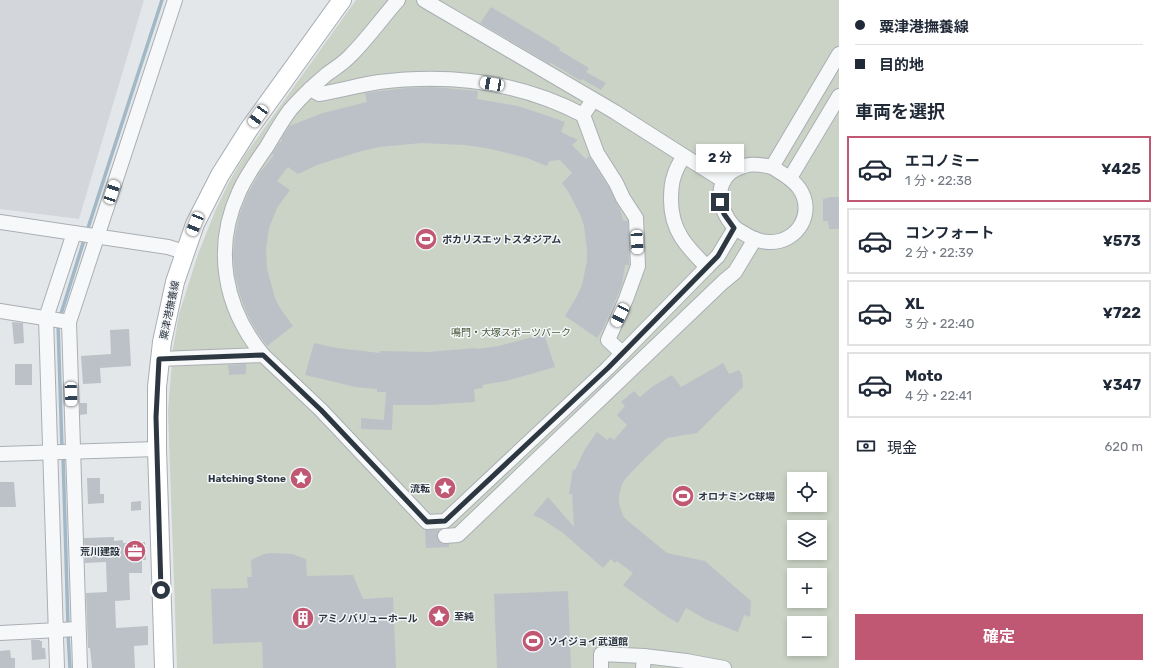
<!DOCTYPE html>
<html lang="ja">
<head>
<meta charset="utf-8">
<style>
	:root { --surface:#fff; --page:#f6f6f7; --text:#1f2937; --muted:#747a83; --line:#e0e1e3; --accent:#c15873 }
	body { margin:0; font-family:Rubik,"Noto Sans JP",sans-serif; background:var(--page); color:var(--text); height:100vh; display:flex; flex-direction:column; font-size:15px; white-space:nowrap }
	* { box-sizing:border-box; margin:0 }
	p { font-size:13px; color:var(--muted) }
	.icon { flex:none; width:22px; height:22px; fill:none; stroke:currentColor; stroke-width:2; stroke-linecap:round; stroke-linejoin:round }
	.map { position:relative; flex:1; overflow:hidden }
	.drawer { display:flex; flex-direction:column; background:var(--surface); width:320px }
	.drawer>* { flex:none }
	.top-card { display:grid; align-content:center; height:88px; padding:0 16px; background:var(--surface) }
	.tools { position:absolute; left:787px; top:472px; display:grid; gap:8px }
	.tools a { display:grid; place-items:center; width:40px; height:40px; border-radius:0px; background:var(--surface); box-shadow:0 2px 6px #0003; font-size:20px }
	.end { position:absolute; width:18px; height:18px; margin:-9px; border:5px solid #2d3741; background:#fff; box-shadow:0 0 0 2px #fff }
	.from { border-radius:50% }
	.bubble { position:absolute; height:28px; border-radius:0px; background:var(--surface); box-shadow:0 2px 6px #0003; font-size:13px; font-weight:700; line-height:28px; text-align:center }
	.car { position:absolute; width:12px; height:24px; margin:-12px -6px; border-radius:5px; box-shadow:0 0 3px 1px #0007; background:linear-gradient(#fff 24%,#345 0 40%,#fff 0 76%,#345 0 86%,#fff 0) }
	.top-card b { display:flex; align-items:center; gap:14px; height:38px; font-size:15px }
	.top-card b+b { border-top:1px solid var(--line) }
	.top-card i { width:10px; height:10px; background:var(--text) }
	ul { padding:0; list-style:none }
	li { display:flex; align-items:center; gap:12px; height:66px; margin:0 8px 6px; padding:0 8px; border:2px solid var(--line); border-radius:0px }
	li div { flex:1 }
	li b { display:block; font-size:15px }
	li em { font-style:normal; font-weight:700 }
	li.active { border-color:var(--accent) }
	li>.icon { width:36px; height:36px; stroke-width:1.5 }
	h2 { padding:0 16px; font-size:18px; line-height:48px }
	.pay { display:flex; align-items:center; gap:10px; height:44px; padding:0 16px; font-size:15px }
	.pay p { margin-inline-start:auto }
	.action { display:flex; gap:8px; margin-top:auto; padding:8px 16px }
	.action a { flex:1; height:46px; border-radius:0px; background:var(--accent); color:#fff; font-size:16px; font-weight:700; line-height:46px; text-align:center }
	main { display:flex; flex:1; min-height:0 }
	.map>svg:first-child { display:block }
	.built { fill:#d3d7dc }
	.green { fill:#cbd3c6; fill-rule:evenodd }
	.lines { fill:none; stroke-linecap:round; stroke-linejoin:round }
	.stream { stroke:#a3b8c6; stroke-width:3.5 }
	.building { fill:#bcc1c7 }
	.minor-casing { stroke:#a9afb4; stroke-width:16 }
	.major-casing { stroke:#a5adb5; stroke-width:20 }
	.minor { stroke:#f7f8f9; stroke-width:14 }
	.major { stroke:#fff; stroke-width:18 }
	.route { stroke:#2d3741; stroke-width:5 }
	.labels { text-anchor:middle; stroke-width:3; stroke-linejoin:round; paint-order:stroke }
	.poi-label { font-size:10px; font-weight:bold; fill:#2d3741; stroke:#f4f6f8; text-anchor:start }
	.street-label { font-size:10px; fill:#2d3741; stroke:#f4f6f8 }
	.park-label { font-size:10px; fill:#465b3c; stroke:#f4f6f8 }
</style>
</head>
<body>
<main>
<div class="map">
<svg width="839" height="668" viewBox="0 0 839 668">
	<rect width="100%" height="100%" fill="#e4e7ea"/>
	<polygon class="built" points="0,0 144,0 79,219 0,209"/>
	<path class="green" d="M356 0H839V668H177L168 411 173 348 179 314 198 254 216 209 229 182 245 155ZM794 479H820V505H794ZM794 527H820V553H794ZM794 575H820V601H794ZM794 623H820V649H794Z"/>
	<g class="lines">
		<g class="stream">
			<polyline points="87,231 162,0"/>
			<polyline points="60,317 85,237"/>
			<polyline points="58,323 62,449"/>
			<polyline points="63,455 68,626"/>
			<polyline points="68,633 70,668"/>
		</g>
	</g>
	<g class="building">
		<polygon points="491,7 560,48 559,50 589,68 586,72 606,83 601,90 582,79 581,81 551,63 550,64 480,23"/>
		<polygon points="432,87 478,91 477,99 518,106 542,114 565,122 561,132 578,140 572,145 586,159 589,156 609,187 620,209 623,220 628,221 629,265 625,265 622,285 603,329 597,338 565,316 577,296 582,285 587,261 587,249 584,226 580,214 569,193 562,183 572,173 560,160 549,161 547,166 527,158 486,148 464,145 422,143 379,147 358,152 317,165 298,174 288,167 277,181 290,190 277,208 269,228 266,249 267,269 275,298 280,308 293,326 267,346 257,332 247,314 240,295 235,276 233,256 235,236 239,216 247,195 259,174 274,155 272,154 279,143 282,141 281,139 289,126 323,113 367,102 365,93 406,88"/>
		<polygon points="828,197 839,197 839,229 829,229 828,221 823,221 823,199 828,198"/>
		<polygon points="12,322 23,323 24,343 14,344"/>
		<polygon points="129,329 131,366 100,368 101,383 83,384 81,356 111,354 110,330"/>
		<polygon points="544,334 555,367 506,381 482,385 483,388 474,389 475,402 430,405 393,405 392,430 361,429 361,418 384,420 386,392 377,392 377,389 356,387 305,375 314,343 337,348 380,353 380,351 428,352 476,348 476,349 499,346"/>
		<polygon points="723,363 729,374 739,370 742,375 743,387 697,433 667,438 644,459 626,478 622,484 619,496 619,503 623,516 628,521 667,553 705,561 751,601 750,617 744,615 738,632 707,620 686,608 678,623 666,616 623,585 633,573 617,561 615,563 611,559 603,568 563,533 542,519 533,515 548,497 574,527 572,494 569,494 573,469 575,470 585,449 597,432 607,440 610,437 614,440 627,425 617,415 625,406 621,402 634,391 640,397 653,386 672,375 681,387"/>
		<rect x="15" y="364" width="17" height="21"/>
		<polygon points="246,364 246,374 229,375 228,365"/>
		<polygon points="80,403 87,403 87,414 80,415"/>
		<polygon points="87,478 100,478 100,494 104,494 104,503 88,504"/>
		<polygon points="0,482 14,482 16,507 0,507"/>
		<polygon points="141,501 141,510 131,511 131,502"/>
		<polygon points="425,530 439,530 437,536 438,540 442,544 449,544 449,547 426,548"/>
		<polygon points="114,537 114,541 123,540 123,543 145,542 146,560 142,560 142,573 129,573 130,600 115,601 116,628 148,626 148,645 134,646 135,668 92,668 90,648 88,648 86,593 107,592 106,562 85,563 84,538"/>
		<polygon points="271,553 292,554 306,559 307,576 353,575 363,599 393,597 396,668 263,668 262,642 213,644 211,589 248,588 247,577 252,577 251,560 264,554"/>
		<polygon points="568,591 571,668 497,668 494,594"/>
		<polygon points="31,640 40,640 40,641 42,641 42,648 45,648 46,659 32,660"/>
		<polygon points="10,650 11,658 15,658 15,668 0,668 0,651"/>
	</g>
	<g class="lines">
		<g class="minor-casing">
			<g id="minor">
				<path d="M310 89 319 94C339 91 359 85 379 82 450 73 520 82 583 115L593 100"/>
				<polyline points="583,115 597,153 616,183 623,198 636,218 638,266 626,299 608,340 622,353"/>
				<polyline points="684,156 724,181"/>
				<polyline points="790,178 839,96"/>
				<polyline points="0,222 168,247 184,252"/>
				<path d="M735 228C716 208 712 175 744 166 753 163 763 165 772 167"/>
				<path d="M707 267 718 256 735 228C745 234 756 242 769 242 798 243 816 212 799 188 792 178 781 173 772 167L839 54"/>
				<polyline points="0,311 69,322"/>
				<path d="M263 355C224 308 213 248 239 192 246 176 256 162 266 148 274 135 281 122 290 110 301 97 314 85 327 74 335 68 344 63 351 55 368 38 382 18 398 0"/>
				<path d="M159 359 263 355 321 410 427 522 445 521 608 368 707 267C687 247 671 231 671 200 671 192 671 184 674 176 676 169 680 162 684 156L615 112 424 0"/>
				<polyline points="0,454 157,449"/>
				<polyline points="445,536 458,535 723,282 735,272 755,239"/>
				<polyline points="0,633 78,629"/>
				<polyline points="644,656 686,661 724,668"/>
				<polyline points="57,668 46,318 74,233"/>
				<polyline points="80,668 69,322 175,0"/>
				<polyline points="601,668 601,654 644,656 643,668"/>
			</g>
		</g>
		<g class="major-casing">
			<polyline id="major" points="164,668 157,449 157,387 162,342 175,282 195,224 220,175 249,129 342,0"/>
		</g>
		<use href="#minor" class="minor"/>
		<use href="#major" class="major"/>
	</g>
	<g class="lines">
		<polyline class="route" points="161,590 156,417 159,359 263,355 321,410 427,522 445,521 608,368 718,256 734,228 724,214 720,202"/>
	</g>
	<defs>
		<g id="stadium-disc" transform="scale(1.15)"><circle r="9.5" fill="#c15873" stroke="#f4f6f8"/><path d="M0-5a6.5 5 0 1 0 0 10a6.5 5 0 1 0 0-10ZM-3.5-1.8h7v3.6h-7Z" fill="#fff"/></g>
		<g id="sight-disc" transform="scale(1.15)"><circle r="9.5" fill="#c15873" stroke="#f4f6f8"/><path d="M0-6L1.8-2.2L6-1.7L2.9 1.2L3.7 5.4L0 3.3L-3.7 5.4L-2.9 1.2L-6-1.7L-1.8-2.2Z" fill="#fff"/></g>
		<g id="office-disc" transform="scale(1.15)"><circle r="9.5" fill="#c15873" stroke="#f4f6f8"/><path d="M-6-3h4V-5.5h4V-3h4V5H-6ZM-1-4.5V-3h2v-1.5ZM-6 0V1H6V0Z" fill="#fff"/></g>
		<g id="building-disc" transform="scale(1.15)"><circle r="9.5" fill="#c15873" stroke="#f4f6f8"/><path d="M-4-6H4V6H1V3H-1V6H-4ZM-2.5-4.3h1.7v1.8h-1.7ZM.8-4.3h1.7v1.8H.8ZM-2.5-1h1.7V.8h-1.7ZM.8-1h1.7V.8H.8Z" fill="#fff"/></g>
	</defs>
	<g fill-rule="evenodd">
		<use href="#stadium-disc" x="426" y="239"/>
		<use href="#sight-disc" x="301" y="478"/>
		<use href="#sight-disc" x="445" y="488"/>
		<use href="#stadium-disc" x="683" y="496"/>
		<use href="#office-disc" x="135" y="551"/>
		<use href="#sight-disc" x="439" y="616"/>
		<use href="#building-disc" x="303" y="618"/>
		<use href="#stadium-disc" x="533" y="641"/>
	</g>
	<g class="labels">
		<g class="poi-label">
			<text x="442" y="243">ポカリスエットスタジアム</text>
			<text x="286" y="482" text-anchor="end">Hatching Stone</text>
			<text x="430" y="492" text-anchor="end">流転</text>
			<text x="698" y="500">オロナミンC球場</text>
			<text x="120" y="555" text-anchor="end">荒川建設</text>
			<text x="454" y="620">至純</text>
			<text x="318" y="622">アミノバリューホール</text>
			<text x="548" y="645">ソイジョイ武道館</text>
		</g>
		<g class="street-label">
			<text transform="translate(169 310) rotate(-78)" y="4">粟津港撫養線</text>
		</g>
		<g class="park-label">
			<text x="511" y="336">鳴門・大塚スポーツパーク</text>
		</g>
	</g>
</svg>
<div class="tools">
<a><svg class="icon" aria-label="locate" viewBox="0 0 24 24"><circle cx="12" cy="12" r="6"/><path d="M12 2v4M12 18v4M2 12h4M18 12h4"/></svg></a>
<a><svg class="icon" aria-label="layers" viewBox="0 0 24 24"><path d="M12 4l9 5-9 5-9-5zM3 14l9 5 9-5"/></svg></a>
<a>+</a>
<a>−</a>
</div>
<i class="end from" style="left:161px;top:590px"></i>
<i class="end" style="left:720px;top:202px"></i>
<div class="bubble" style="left:696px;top:144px;width:48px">2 分</div>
<i class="car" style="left:492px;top:84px;rotate:280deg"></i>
<i class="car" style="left:258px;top:116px;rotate:216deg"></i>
<i class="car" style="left:112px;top:192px;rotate:18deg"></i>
<i class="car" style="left:195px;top:224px;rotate:202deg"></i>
<i class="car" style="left:637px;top:242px;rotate:177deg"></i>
<i class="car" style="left:620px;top:315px;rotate:207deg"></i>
<i class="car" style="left:71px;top:394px;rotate:178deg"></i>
</div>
<section class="drawer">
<div class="top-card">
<b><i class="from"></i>粟津港撫養線</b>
<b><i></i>目的地</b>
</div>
<h2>車両を選択</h2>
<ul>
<li class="active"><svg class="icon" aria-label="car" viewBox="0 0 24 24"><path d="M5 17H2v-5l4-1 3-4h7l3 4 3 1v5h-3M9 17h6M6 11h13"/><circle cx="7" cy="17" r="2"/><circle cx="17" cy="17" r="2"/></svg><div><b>エコノミー</b><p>1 分 · 22:38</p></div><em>¥425</em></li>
<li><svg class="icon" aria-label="car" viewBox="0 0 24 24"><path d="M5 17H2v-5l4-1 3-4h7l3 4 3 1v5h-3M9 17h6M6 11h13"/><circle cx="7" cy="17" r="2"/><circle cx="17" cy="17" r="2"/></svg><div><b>コンフォート</b><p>2 分 · 22:39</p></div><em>¥573</em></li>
<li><svg class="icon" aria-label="car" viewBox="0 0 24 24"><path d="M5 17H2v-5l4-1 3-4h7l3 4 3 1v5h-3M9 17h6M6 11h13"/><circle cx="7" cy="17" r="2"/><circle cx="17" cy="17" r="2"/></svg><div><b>XL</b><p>3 分 · 22:40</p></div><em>¥722</em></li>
<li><svg class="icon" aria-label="car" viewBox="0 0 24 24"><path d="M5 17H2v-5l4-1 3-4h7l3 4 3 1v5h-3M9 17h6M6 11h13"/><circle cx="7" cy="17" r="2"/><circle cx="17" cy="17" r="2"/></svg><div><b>Moto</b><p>4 分 · 22:41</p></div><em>¥347</em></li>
</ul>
<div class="pay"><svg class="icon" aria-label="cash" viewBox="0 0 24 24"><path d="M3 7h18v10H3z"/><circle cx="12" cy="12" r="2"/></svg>現金<p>620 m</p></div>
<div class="action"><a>確定</a></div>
</section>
</main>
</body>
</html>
